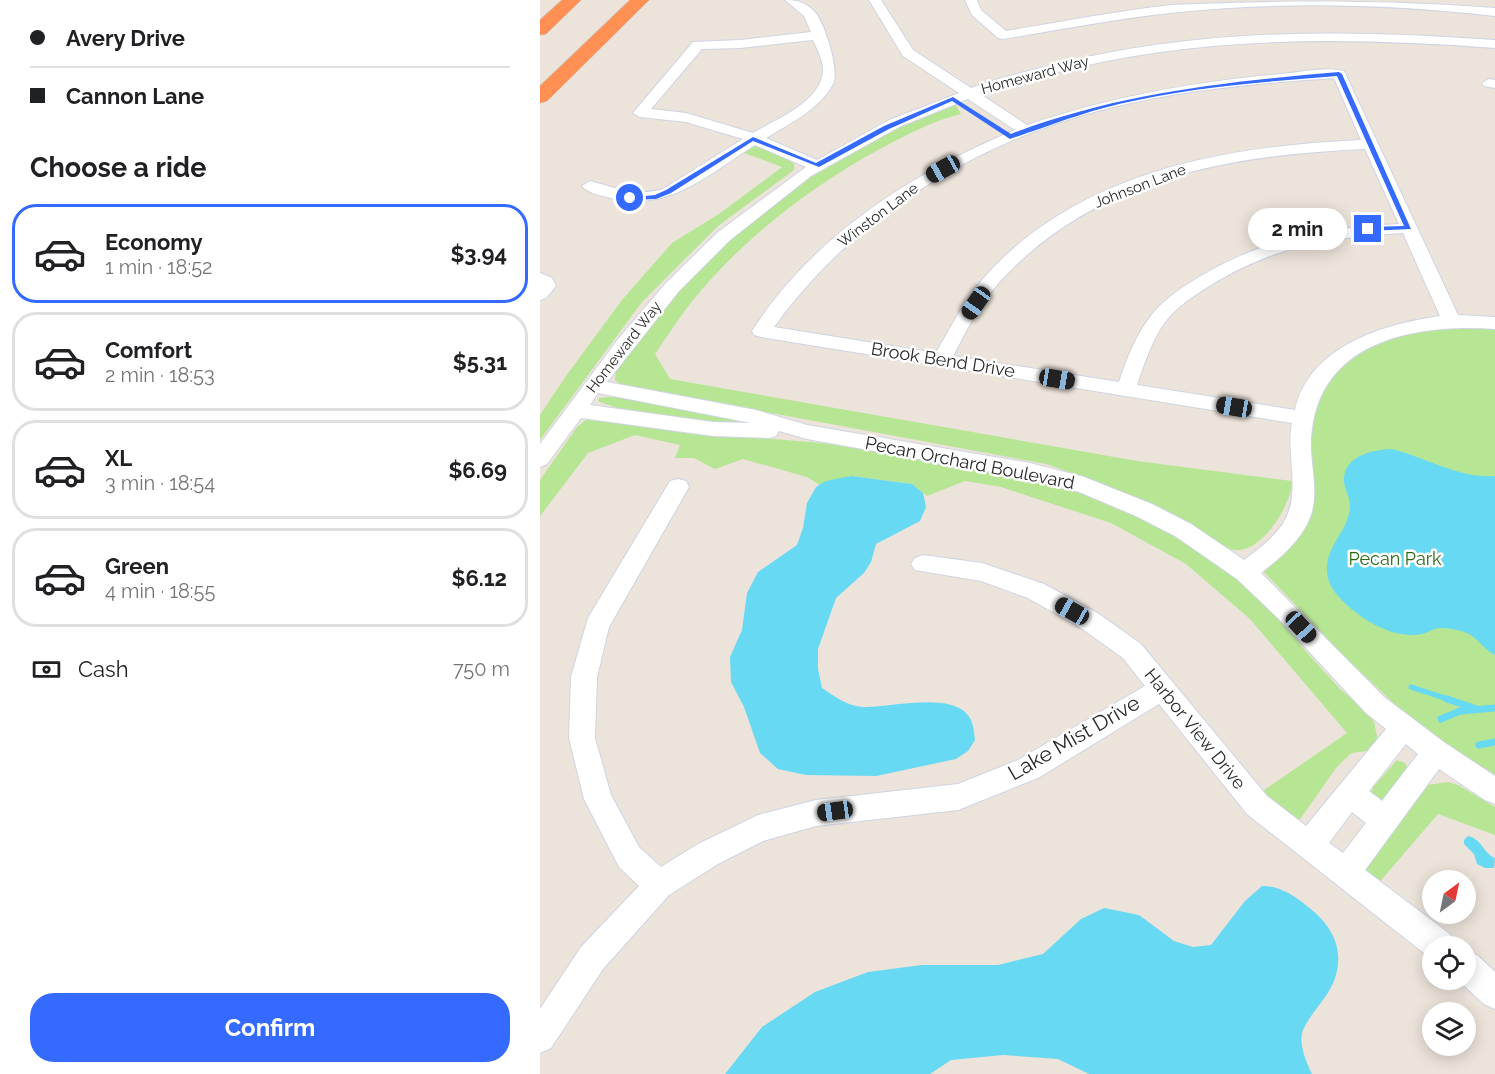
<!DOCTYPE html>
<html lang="en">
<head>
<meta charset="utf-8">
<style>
	:root { --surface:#fff; --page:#f6f6f6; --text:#202124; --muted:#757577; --line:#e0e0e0; --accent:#346aff }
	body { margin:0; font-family:Raleway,sans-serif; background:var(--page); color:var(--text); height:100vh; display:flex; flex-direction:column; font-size:22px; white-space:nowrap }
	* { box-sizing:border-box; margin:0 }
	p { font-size:20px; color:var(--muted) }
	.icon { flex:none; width:33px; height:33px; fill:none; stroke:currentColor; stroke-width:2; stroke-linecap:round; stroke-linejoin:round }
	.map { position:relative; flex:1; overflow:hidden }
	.drawer { display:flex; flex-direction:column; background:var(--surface); width:540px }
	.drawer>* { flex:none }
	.banner { display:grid; align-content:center; height:132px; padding:0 30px; background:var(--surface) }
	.needle { width:39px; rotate:33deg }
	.fabs { position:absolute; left:882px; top:870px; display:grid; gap:12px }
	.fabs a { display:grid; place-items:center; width:54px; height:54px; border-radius:50%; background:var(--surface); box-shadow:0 3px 15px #0003; font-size:30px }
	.end { position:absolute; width:27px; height:27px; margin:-14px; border:8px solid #346aff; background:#fff; box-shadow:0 0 0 3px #fff }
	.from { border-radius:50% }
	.bubble { position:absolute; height:42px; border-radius:21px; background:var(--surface); box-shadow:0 3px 15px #0003; font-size:20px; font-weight:700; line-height:42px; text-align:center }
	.car { position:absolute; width:18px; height:36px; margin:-18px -9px; border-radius:8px; box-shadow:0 0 4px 2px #0007; background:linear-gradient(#222 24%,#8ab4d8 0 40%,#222 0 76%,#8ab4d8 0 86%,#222 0) }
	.banner b { display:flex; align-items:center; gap:21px; height:57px; font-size:22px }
	.banner b+b { border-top:2px solid var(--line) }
	.banner i { width:15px; height:15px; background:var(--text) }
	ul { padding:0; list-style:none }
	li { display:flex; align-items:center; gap:18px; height:99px; margin:0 12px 9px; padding:0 18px; border:3px solid var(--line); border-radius:24px }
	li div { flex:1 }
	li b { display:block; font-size:22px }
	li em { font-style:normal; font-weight:700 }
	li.on { border-color:var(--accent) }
	li>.icon { width:54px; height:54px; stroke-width:1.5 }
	h2 { padding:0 30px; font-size:27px; line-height:72px }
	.pay { display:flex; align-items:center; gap:15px; height:66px; padding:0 30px; font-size:22px }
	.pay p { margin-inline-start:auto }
	.action { display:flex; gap:12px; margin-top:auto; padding:12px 30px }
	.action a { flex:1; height:69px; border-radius:24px; background:var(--accent); color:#fff; font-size:24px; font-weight:700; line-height:69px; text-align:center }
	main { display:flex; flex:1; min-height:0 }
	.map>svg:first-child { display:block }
	.green { fill:#b6e594 }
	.water { fill:#68d9f3 }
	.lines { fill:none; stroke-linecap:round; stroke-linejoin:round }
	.stream-far1 { stroke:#68d9f3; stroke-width:5 }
	.stream { stroke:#68d9f3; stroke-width:7 }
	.minor-casing { stroke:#cfd4e3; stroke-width:2 }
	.highway-casing { stroke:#c3c3c3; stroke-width:1 }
	.minor { fill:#fff; fill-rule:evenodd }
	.highway { fill:#ff8f52; fill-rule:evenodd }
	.route { fill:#346aff }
	.labels { text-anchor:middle; stroke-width:5; stroke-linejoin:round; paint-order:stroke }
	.far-street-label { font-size:15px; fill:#292929; stroke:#fff }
	.street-label { font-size:18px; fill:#292929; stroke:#fff }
	.park-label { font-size:18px; fill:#2e6817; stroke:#fff }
	.near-street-label { font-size:21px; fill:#292929; stroke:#fff }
</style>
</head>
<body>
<main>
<section class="drawer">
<div class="banner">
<b><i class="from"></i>Avery Drive</b>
<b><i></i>Cannon Lane</b>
</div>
<h2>Choose a ride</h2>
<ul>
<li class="on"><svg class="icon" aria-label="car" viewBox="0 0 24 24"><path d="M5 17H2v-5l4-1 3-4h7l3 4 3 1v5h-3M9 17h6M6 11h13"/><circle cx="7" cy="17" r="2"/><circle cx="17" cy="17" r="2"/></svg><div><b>Economy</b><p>1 min · 18:52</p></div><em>$3.94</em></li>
<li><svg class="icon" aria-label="car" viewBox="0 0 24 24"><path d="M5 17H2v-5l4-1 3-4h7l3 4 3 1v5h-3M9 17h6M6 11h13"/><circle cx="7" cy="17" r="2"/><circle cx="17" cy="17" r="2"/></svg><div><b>Comfort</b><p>2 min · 18:53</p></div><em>$5.31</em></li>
<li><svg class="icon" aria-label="car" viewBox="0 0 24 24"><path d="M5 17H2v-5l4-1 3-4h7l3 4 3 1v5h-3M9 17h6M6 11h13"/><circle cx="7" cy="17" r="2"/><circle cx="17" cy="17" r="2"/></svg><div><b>XL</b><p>3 min · 18:54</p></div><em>$6.69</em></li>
<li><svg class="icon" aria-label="car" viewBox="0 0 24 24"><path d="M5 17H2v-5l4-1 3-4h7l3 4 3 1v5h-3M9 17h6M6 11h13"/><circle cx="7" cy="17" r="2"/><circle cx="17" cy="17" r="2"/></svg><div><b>Green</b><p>4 min · 18:55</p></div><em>$6.12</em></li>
</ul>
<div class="pay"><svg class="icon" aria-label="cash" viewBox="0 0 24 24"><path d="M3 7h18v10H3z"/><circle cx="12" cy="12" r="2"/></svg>Cash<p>750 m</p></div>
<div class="action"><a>Confirm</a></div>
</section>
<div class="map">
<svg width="955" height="1074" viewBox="0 0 955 1074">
	<rect width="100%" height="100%" fill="#ece3da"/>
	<g class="green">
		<path d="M415 104 421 114C392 121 364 136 338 150 267 189 200 241 149 305 137 321 126 338 115 354L130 379 597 461 752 481C752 506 718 559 690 549 629 510 574 487 506 464L81 385 75 380 76 370C92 348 108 325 125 304 135 291 148 280 160 268 231 195 318 137 415 104Z"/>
		<polygon points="213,145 244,157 254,164 254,170 178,226 102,302 0,440 0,415 26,376 82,300 132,243 179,214 242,167 196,150"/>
		<polygon points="912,325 955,328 955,776 925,757 866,715 804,656 723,571 726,563 760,526 764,431 787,377 836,339"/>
		<path d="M68 397 84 398 218 422 217 425C169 421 102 420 58 401L59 398Z"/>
		<polygon points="58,417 152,432 293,444 427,466 549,495 597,516 658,548 690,573 749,628 762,647 800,689 828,713 834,722 838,741 828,751 811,753 796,768 758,822 720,793 807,733 710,619 646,564 571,523 461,487 425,481 387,496 372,484 311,476 280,485 267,477 203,459 175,469 154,458 135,458 140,445 95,435 48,453 0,516 0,480 37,427 46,420"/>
		<polygon points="857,760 865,763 869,770 843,803 829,796 834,786"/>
		<polygon points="909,782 920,786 955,807 955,835 898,814 830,893 823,876 824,860 886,785"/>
	</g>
	<g class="water">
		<path d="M851 449C886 457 919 479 955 476V655C945 651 938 638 927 633 920 630 903 626 895 629 891 630 887 633 882 634 855 639 827 623 807 605 798 597 787 585 787 571 785 543 815 527 809 499 808 493 804 487 804 481 803 456 832 450 851 449Z"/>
		<path d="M311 476 372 484 383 493 386 507 380 521 336 544 331 562 324 573 296 598 278 649V669L282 688C294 696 307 706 323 707 349 708 407 692 427 714 433 720 434 731 435 740L428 751 416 759 336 776 266 775 238 769 220 753 204 707 191 682 190 657 202 630 207 593 218 572 257 545 263 528 267 503 276 487 286 481Z"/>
		<path d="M928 836C942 839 943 853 955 858L954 868H945L937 864 934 854 924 844V840Z"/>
		<path d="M722 886C740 886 753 895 767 906 791 924 805 948 795 978 789 997 771 1012 763 1030 758 1043 766 1062 772 1074H549L518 1059 463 1055 411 1060 390 1074H185L222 1027 275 992 328 972 382 965H458L503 954 541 919 564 908 599 915 634 941 653 947 671 945 705 901Z"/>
	</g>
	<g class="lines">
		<polyline class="stream-far1" points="871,687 911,700"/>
		<g class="stream">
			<polyline points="907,699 934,708"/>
			<polyline points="901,719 920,711 955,708"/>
			<polyline points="939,745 955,742"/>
		</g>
		<g class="minor-casing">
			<g id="minor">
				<path d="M245 0C257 0 265 2 274 11 284 21 300 71 293 84 279 110 250 123 226 138L277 160 349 120 419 93 363 56 329 0H341L373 50 431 88C455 79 480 73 505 67 653 28 804 29 955 40V48C806 37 656 35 510 74 487 80 463 85 440 94L487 125C570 97 653 82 740 74 759 73 785 66 804 71L918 315 955 317V329C880 324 784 338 772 429 767 457 780 486 771 515 762 540 741 557 721 573L844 697 905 743 955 776V804L945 800 899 769 825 870 911 935 915 946H892V958L889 957 707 814 619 704 498 778 418 810 276 826 223 841 178 864 129 895 63 969 11 1048 0 1053V1009L41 947 99 886 79 867 44 799 29 738 31 677 48 618 130 481 138 479 146 481 149 487 69 627 57 677 55 738 71 795 99 847 121 867 158 844 218 815 276 800 418 784 478 760 605 686 583 658 541 628 488 598 441 581 375 570 371 564 375 558 383 555 442 563 504 584 559 614 601 644 727 796 766 826 846 729 826 713 738 618 697 579 635 536 596 516 539 492 490 479 267 439 239 431 236 436 229 438 173 436 41 418 7 464 0 467V444L79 338 126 283 178 232 266 167 215 145C167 175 128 214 67 197 59 195 48 193 42 186L50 181C76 188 96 197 123 189L203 139 146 122 100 117 93 113 153 42 200 40 271 32 264 16ZM273 40C277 49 283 60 283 70 282 102 236 119 213 133L146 113 111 109 162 49 200 48ZM794 78 821 140C687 146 536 171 442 280 424 302 410 328 396 353L234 327C316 213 445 136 582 105 652 89 723 83 794 78ZM428 99 475 130C372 173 273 236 212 331L214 335 221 337 752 423C749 439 751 455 752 470 756 519 741 532 704 560L651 524 612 504 544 477 490 463 267 425 216 410 67 382 139 291 190 240 271 176 359 127ZM825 149 859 224C788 227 723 239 661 276 644 286 627 297 614 312 597 332 587 358 579 382L413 356C426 332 438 306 456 286 551 178 689 155 825 149ZM863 233 900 316C844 324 769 346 755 410L597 385C604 364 612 340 625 322 637 306 655 295 671 285 734 246 790 237 863 233ZM58 393 211 423 173 422 50 405ZM866 744 878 754 842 801 829 791ZM812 812 826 823 803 853 789 843Z"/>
				<path d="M425 0H437L441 10 466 31C521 22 576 11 632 5 739 0 849 0 955 8V16C848 4 738 1 630 13 574 19 519 30 463 39L458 38 432 15Z"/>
				<polygon points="949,79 955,80 955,88 944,86 942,83"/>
				<polygon points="0,273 12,278 16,286 6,298 0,300"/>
				<polygon points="926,951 937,955 955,972 955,1009 944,1004 918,980 926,980"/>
			</g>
		</g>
		<g class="highway-casing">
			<g id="highway">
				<polygon points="22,0 41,0 6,34 0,35 0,20"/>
				<polygon points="90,0 109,0 7,101 0,103 0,86"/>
			</g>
		</g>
		<use href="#minor" class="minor"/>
		<use href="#highway" class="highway"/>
	</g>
	<path class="route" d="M799 72 802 74 871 229 828 231 824 229 828 227 864 226 797 76C724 82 650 87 579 104 541 113 506 127 470 139L412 101 349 129 279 167 213 141 131 193 116 199 90 200 87 198 115 195 126 190 213 137 276 163 344 126 413 97 471 134C578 93 685 82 799 72Z"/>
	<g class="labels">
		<g class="far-street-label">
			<text transform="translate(495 75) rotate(-15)" y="5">Homeward Way</text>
			<text transform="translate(600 186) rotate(-21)" y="5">Johnson Lane</text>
			<text transform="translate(338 215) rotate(-37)" y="5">Winston Lane</text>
			<text transform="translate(84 347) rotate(-52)" y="5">Homeward Way</text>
		</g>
		<g class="street-label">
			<text transform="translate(403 360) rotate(9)" y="6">Brook Bend Drive</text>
			<text transform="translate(430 463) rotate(11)" y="6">Pecan Orchard Boulevard</text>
			<text transform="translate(655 729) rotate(51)" y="6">Harbor View Drive</text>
		</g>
		<g class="park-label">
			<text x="855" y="565">Pecan Park</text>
		</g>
		<g class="near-street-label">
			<text transform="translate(534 738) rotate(-30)" y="7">Lake Mist Drive</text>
		</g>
	</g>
</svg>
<div class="fabs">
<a><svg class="needle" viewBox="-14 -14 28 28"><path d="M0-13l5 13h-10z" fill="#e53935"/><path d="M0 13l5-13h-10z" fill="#757577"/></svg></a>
<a><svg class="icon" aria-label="locate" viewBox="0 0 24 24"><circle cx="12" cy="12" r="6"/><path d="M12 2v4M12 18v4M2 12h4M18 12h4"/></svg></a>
<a><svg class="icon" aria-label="layers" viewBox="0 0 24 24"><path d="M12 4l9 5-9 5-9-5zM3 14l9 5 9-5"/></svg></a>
</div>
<i class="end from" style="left:90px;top:198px"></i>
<i class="end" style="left:828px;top:229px"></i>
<div class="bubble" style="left:708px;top:208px;width:99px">2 min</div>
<i class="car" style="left:403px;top:169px;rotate:241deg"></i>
<i class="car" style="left:436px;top:303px;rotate:215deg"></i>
<i class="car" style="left:517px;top:379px;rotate:99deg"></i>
<i class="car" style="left:694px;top:407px;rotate:279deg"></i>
<i class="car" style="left:532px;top:611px;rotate:299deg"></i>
<i class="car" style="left:761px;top:627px;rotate:137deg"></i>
<i class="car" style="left:295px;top:811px;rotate:262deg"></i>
</div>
</main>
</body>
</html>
